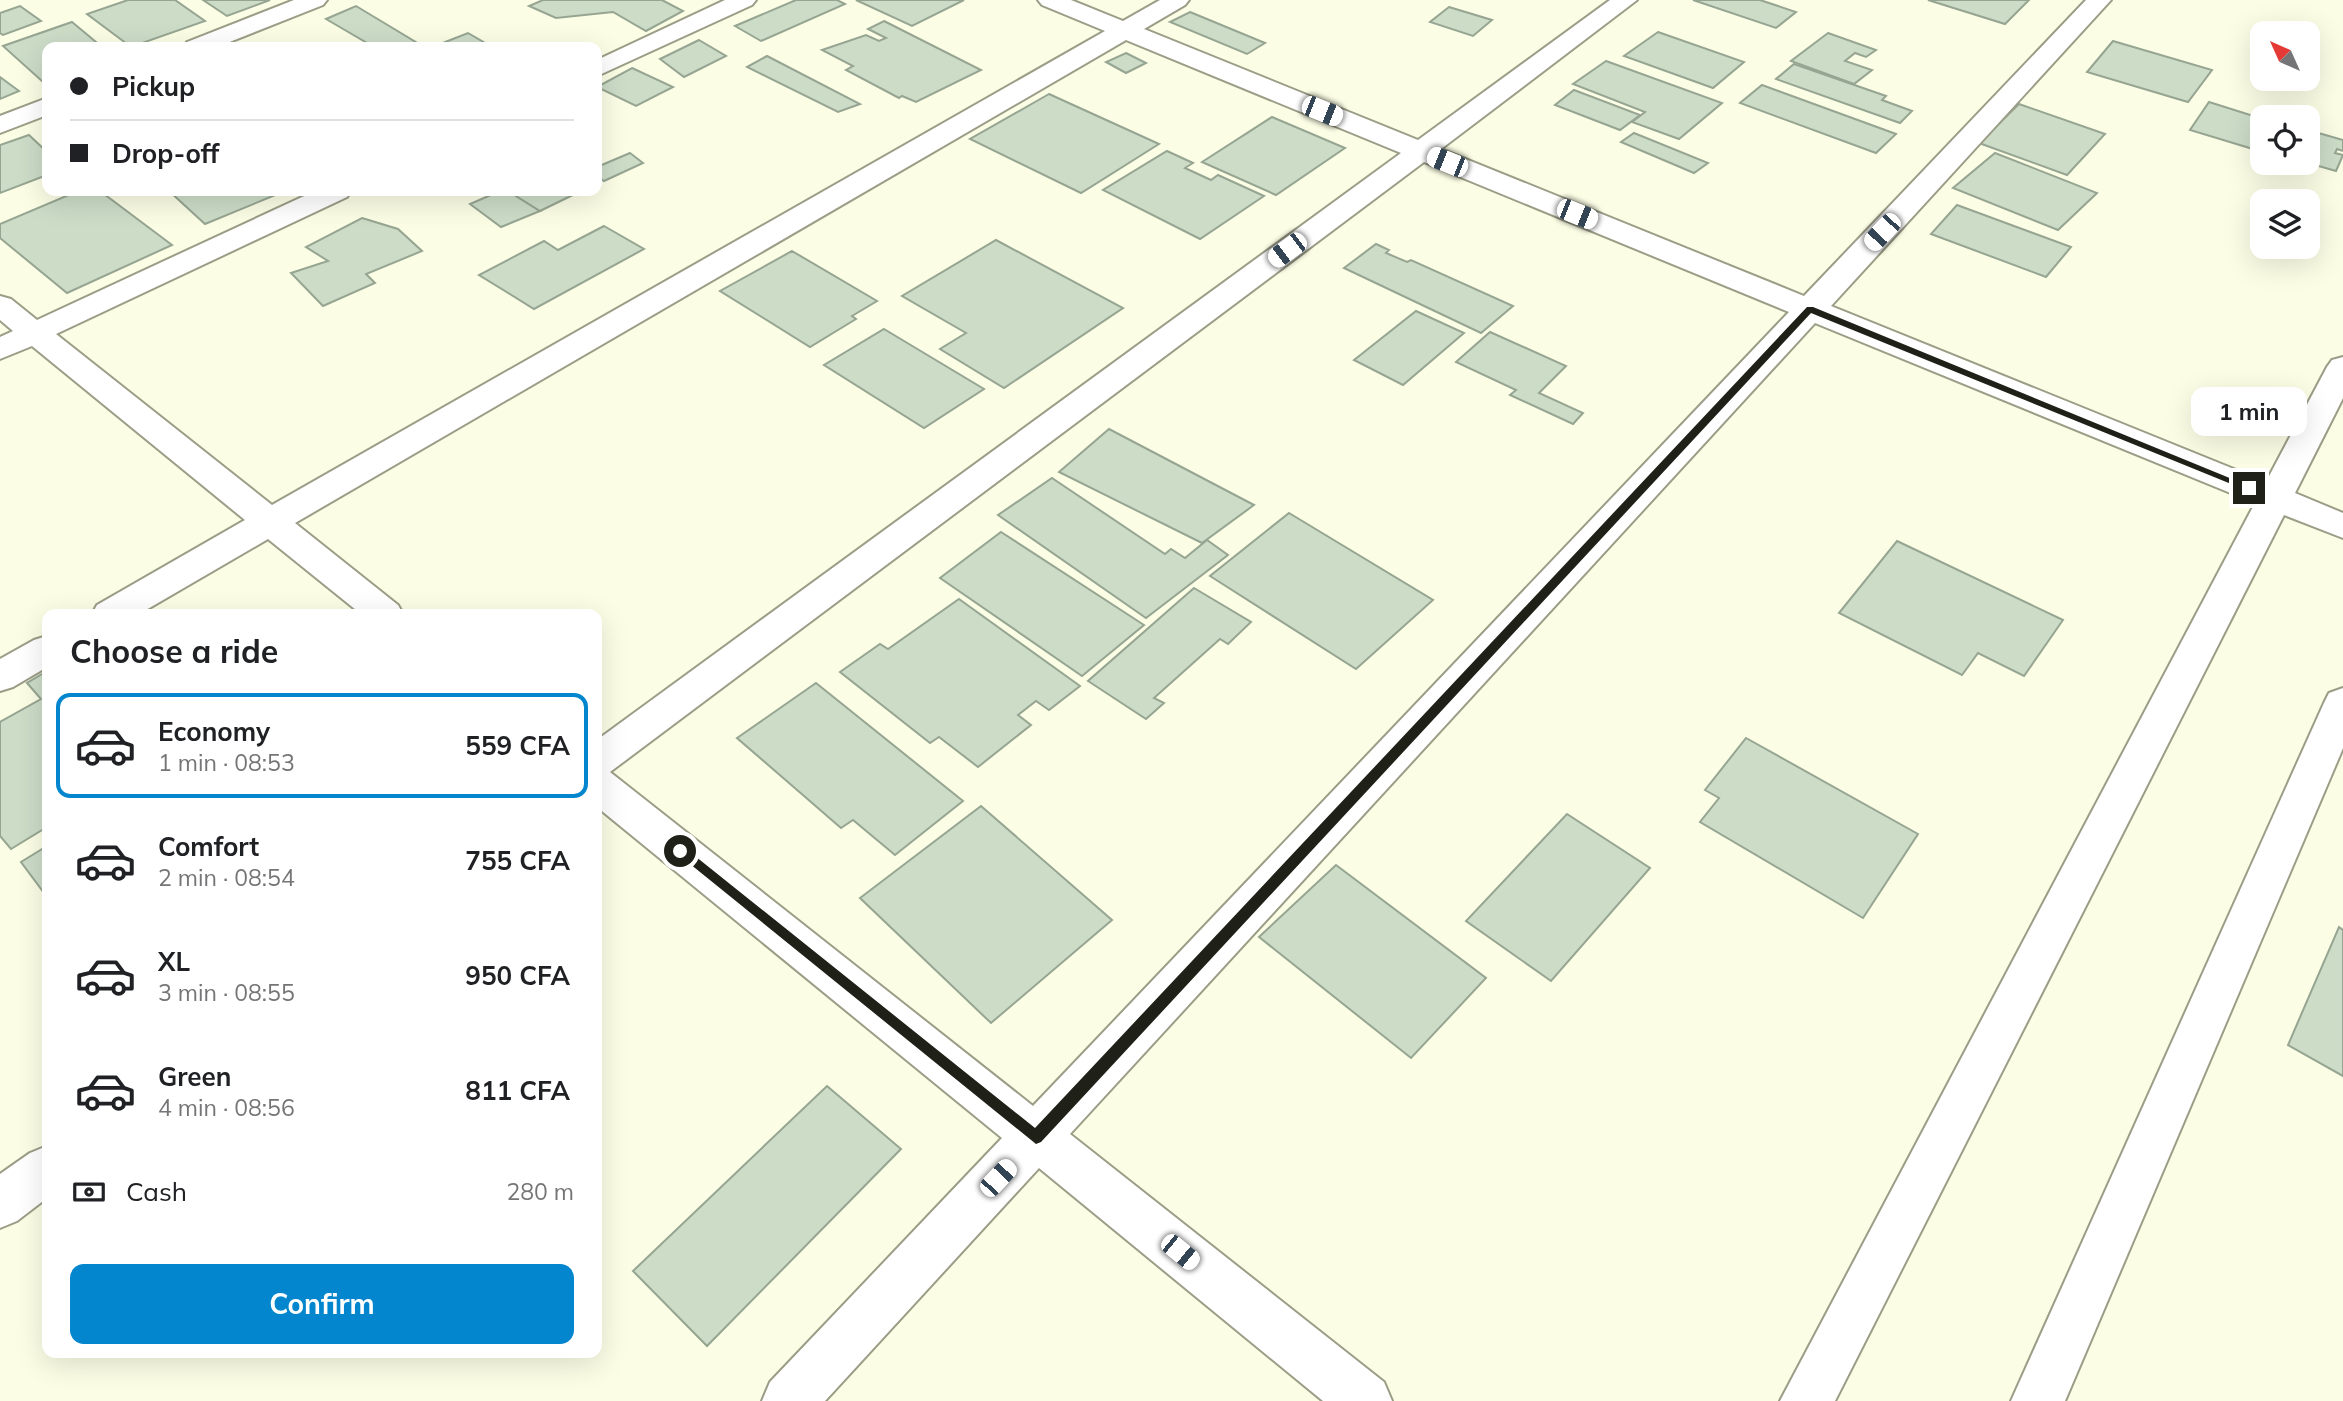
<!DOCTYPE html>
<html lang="en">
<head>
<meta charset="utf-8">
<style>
	:root { --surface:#fff; --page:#f6f6f6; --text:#202124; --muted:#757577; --line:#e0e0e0; --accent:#0386cd }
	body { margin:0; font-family:Mulish,sans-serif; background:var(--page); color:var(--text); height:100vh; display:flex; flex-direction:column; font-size:26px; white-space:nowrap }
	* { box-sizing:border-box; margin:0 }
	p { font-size:23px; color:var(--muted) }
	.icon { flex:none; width:38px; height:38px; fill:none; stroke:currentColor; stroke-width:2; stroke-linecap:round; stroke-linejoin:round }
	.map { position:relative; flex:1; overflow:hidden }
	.side { position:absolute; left:42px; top:609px; width:560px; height:749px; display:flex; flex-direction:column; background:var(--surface); border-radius:14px; box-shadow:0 7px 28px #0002 }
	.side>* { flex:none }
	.top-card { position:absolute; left:42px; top:42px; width:560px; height:154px; border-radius:14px; box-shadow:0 7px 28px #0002; display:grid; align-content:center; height:154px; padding:0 28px; background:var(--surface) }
	.needle { width:46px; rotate:315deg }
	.buttons { position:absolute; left:2250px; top:21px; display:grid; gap:14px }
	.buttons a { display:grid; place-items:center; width:70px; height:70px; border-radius:14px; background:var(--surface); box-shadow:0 7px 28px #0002; font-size:35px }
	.end { position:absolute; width:32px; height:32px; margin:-16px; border:9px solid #1f2017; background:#fff; box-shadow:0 0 0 4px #fff }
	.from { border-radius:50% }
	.bubble { position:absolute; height:49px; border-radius:14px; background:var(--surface); box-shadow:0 7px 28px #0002; font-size:23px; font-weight:700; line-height:49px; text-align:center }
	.car { position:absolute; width:21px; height:42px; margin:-21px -10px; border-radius:9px; box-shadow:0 0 5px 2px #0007; background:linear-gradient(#fff 24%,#345 0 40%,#fff 0 76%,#345 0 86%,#fff 0) }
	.top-card b { display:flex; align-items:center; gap:24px; height:66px; font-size:26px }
	.top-card b+b { border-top:2px solid var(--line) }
	.top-card i { width:18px; height:18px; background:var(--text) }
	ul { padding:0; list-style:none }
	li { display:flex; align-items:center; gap:21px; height:105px; margin:0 14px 10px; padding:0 14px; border:4px solid transparent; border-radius:14px }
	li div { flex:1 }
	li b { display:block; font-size:26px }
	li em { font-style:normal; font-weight:700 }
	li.current { border-color:var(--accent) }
	li>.icon { width:63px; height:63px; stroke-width:1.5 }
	h2 { padding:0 28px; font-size:32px; line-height:84px }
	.pay { display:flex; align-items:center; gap:18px; height:77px; padding:0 28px; font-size:26px }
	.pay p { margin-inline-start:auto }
	.cta { display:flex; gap:14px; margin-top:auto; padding:14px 28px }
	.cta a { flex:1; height:80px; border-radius:14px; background:var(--accent); color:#fff; font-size:28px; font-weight:700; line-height:80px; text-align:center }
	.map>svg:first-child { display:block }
	.building { fill:#ccdcc7; stroke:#96a591; stroke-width:2 }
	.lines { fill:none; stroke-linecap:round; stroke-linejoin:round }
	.street-casing { stroke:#9b9d86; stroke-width:4 }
	.street { fill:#fff; fill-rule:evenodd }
	.route { fill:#1f2017 }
</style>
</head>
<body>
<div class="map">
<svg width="2343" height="1401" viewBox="0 0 2343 1401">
	<rect width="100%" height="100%" fill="#fbfde5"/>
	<g class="building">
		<polygon points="128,0 175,0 205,21 131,47 87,14"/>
		<polygon points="203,0 270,0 227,16"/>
		<polygon points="543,0 662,0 683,11 646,31 613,12 556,18 529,6"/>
		<polygon points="796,0 837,0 845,4 761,41 735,26"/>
		<polygon points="856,0 964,0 912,26"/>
		<polygon points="1693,0 1760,0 1796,12 1776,28"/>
		<polygon points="1928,0 2029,0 2005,24"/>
		<polygon points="20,6 41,21 3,35 0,33 0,13"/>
		<polygon points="356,6 424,47 374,47 326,19"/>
		<polygon points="1449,7 1492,20 1473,36 1430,22"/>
		<polygon points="1190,12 1265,43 1247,54 1170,22"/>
		<polygon points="884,21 981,70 916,102 902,96 899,98 846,70 853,66 822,50 866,35 879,41 886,38 868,29"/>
		<polygon points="72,22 102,47 47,47 47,81 43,82 3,46"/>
		<polygon points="1658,32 1744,62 1713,88 1624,56"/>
		<polygon points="468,33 492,47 435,46"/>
		<polygon points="1828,33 1876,50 1866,57 1855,53 1845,61 1872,70 1854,84 1791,61"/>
		<polygon points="699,40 726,56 684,77 660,59"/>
		<polygon points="2113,41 2212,70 2188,102 2087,72"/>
		<polygon points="1126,53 1146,63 1126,73 1106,62"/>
		<polygon points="767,56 860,104 838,112 747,67"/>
		<polygon points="1606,61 1722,103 1679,139 1632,122 1645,112 1573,84"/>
		<polygon points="1794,64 1886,96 1882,100 1912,111 1900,123 1776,79"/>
		<polygon points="632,68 673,87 636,106 597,87"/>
		<polygon points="0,77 19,91 0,99"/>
		<polygon points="1762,85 1896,134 1876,153 1740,103"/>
		<polygon points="1574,90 1640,115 1620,130 1555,105"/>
		<polygon points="1049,94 1159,144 1081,193 970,139"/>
		<polygon points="2209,102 2263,119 2263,149 2255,147 2253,149 2190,130"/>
		<polygon points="2019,104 2105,134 2067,175 1979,143"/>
		<polygon points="1272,117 1345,148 1276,195 1202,162"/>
		<polygon points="2308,130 2343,140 2343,151 2337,149 2335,153 2343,155 2336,171 2308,163"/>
		<polygon points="1634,133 1708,163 1694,173 1621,142"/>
		<polygon points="29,135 47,152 47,175 0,193 0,145"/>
		<polygon points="1167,151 1193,163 1185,168 1211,180 1218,175 1264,196 1200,239 1103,190"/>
		<polygon points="630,153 643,163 604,181 597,176 597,167"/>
		<polygon points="1995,153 2097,193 2058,230 1953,188"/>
		<polygon points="78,191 100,191 172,245 67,293 0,238 0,224"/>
		<polygon points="169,191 285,191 205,224"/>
		<polygon points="500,191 511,191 540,211 501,227 470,204"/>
		<polygon points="508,191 581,191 540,211"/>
		<polygon points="1957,205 2071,247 2046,277 1931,234"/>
		<polygon points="362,218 398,229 422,251 366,274 375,283 323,306 291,273 328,261 306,247"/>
		<polygon points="604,226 644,249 534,309 479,275 544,241 558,250"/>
		<polygon points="996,240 1123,308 1004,388 940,349 966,333 902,296"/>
		<polygon points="1376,244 1389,250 1386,253 1407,262 1411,260 1513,306 1481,333 1344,268"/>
		<polygon points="792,251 877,301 852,316 856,319 810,347 720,291"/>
		<polygon points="1416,311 1464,333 1403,385 1354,360"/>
		<polygon points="884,329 984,389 924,428 824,365"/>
		<polygon points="1490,332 1566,366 1539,393 1583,413 1573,424 1510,395 1516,390 1456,362"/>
		<polygon points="1109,429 1254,505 1202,543 1059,472"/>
		<polygon points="1052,478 1165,554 1171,549 1185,558 1207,540 1228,555 1146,618 998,515"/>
		<polygon points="1289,513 1433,600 1356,669 1210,576"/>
		<polygon points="1001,532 1144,625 1082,676 940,578"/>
		<polygon points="1897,541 2063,620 2024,676 1978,653 1962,675 1839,613"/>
		<polygon points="1194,588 1251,622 1228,644 1220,639 1154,698 1164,703 1146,719 1088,681"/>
		<polygon points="959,599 1080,686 1049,710 1036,701 1018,715 1031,725 978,767 939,737 930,743 840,672 880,644 888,649"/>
		<polygon points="47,671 47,827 11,849 0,836 0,722 41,699 27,683"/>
		<polygon points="816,683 963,801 895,855 853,820 841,828 737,738"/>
		<polygon points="1746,738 1918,834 1863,918 1700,822 1719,798 1705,790"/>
		<polygon points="981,806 1112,920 991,1023 860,898"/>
		<polygon points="1567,814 1650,868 1551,981 1466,921"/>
		<polygon points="47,846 47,897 21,862"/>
		<polygon points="1336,865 1486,978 1411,1058 1259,937"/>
		<polygon points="2339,927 2343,930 2343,1076 2288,1045"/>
		<polygon points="827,1086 901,1149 707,1346 633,1271"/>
	</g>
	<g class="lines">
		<g class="street-casing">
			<g id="street">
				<polygon points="294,0 327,0 323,5 217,47 184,47 187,42"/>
				<polygon points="725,0 756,0 752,5 597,76 597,60"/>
				<path d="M1038 0H1071L1123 21 1160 0H1189L1185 5 1144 29 1418 140 1610 0H1637L1441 149 1804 296 2086 0H2111L1831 306 2266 482 2327 367 2332 360 2343 357V398L2295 493 2343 513V538L2284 515 1835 1401H1780L2255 503 1815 323 1070 1134 1384 1382 1392 1401H1323L1039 1168 825 1401H762L770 1382 1002 1138 597 807V740L1401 153 1126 40 295 523 398 605 403 614H361L268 539 139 614H92L97 605 245 520 32 346 0 359V337L13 331 0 320V296L11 299 37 320 315 191H351L347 197 56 334 272 505 1105 31 1042 5ZM1424 162 1789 312 1033 1106 610 772Z"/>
				<polygon points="47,98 47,115 0,133 0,116"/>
				<polygon points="47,636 47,667 13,687 0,691 0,659 34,640"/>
				<polygon points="2343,688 2343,748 2065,1401 2011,1401 2324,703 2329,693"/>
				<polygon points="47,1146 47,1198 17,1221 0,1228 0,1174 30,1153"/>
			</g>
		</g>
		<use href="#street" class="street"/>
	</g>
	<polygon class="route" points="1807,307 1813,307 2254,488 2246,490 1811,313 1041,1142 1036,1144 674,851 676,848 685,848 1035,1128"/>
</svg>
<div class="buttons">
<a><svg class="needle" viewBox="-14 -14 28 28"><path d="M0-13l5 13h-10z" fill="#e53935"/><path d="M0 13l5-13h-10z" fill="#757577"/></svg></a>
<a><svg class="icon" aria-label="locate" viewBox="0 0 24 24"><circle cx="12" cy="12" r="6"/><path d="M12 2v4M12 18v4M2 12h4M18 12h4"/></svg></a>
<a><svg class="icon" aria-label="layers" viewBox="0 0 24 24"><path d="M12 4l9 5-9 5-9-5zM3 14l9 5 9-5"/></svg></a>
</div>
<i class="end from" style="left:680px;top:851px"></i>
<i class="end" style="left:2249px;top:488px"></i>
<div class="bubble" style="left:2191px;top:387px;width:116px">1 min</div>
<i class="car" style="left:1322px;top:111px;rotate:112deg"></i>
<i class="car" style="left:1447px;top:162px;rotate:292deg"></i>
<i class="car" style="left:1577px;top:214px;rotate:112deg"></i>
<i class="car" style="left:1882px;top:232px;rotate:223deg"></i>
<i class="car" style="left:1287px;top:250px;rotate:233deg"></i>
<i class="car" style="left:998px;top:1178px;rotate:43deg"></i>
<i class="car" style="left:1180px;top:1252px;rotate:129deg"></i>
<div class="top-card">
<b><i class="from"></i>Pickup</b>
<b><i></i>Drop-off</b>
</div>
<section class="side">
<h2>Choose a ride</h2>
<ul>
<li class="current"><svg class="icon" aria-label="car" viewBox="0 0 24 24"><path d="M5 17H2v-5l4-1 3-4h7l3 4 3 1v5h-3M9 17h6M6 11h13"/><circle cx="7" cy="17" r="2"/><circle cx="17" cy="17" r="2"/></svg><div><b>Economy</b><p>1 min · 08:53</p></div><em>559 CFA</em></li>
<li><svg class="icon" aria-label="car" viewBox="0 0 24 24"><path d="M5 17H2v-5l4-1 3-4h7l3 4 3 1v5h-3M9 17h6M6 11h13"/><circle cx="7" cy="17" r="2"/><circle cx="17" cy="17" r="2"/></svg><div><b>Comfort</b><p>2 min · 08:54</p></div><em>755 CFA</em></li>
<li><svg class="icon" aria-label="car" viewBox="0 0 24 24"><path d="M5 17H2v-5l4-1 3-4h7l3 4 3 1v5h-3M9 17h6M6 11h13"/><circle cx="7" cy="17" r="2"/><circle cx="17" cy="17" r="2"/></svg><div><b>XL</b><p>3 min · 08:55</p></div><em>950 CFA</em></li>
<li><svg class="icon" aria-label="car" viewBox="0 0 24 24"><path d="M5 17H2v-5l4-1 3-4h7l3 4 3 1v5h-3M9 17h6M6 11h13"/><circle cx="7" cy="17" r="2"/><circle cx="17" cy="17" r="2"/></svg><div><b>Green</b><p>4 min · 08:56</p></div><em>811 CFA</em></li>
</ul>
<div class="pay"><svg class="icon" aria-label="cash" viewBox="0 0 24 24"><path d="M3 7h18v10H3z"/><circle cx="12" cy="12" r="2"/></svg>Cash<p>280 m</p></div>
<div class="cta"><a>Confirm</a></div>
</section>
</div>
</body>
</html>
